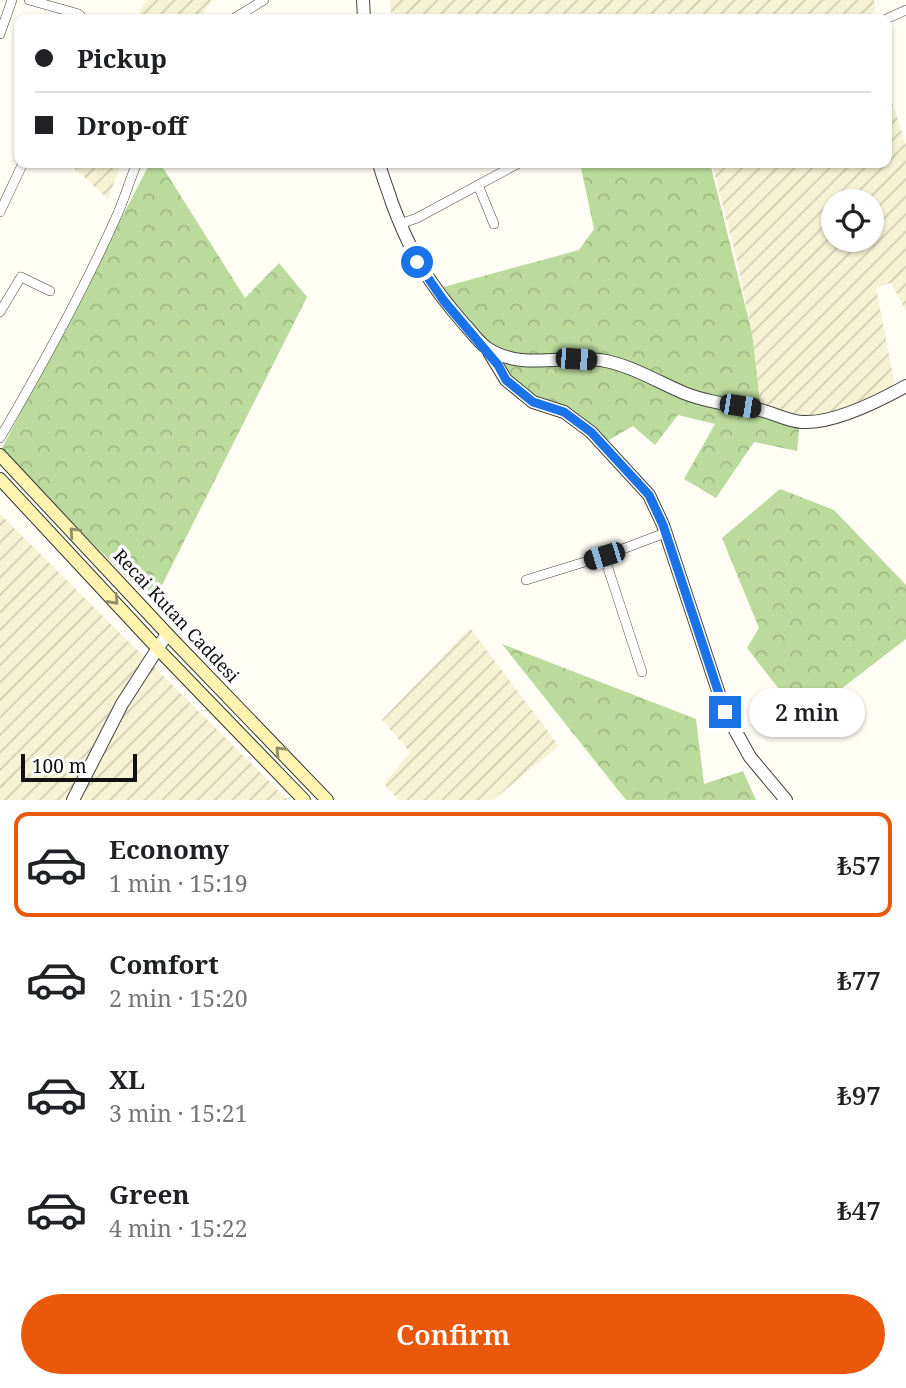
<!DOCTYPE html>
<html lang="en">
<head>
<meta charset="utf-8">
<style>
	:root { --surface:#fff; --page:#f6f6f6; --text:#202124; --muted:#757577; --line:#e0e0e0; --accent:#ea580c }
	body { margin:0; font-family:"Noto Serif",serif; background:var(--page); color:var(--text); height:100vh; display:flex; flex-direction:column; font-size:26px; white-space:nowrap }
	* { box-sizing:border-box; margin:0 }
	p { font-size:23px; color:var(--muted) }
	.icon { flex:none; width:38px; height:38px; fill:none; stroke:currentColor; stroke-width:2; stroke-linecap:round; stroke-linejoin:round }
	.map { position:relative; height:800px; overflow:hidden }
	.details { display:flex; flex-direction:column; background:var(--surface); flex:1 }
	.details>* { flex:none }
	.guide { position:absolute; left:14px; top:14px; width:878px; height:154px; border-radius:14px; box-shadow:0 2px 5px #0004; display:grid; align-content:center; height:154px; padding:0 21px; background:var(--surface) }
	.buttons { position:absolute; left:821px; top:189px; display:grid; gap:14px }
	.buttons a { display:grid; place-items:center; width:63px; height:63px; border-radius:50%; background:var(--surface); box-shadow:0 2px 5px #0004; font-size:35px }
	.scale { position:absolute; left:21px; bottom:18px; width:116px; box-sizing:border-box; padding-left:7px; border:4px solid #111; border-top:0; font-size:19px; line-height:24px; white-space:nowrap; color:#111; -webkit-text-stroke:5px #fff; paint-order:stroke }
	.end { position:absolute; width:32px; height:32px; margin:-16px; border:9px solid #1a73e8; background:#fff; box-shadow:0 0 0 4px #fff }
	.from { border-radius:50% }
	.bubble { position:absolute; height:49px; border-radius:24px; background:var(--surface); box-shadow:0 2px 5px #0004; font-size:23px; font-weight:600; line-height:49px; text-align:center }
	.car { position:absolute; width:21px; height:42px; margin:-21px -10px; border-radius:9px; box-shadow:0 0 5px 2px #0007; background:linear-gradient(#222 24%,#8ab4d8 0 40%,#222 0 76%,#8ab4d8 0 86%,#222 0) }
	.guide b { display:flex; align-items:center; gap:24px; height:66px; font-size:26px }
	.guide b+b { border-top:2px solid var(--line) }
	.guide i { width:18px; height:18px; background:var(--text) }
	ul { padding:12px 0 0; list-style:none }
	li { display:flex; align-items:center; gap:21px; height:105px; margin:0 14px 10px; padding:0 7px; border:4px solid transparent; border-radius:14px }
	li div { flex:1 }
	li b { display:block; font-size:26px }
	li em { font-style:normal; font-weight:600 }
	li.on { border-color:var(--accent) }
	li>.icon { width:63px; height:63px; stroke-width:1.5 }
	.cta { display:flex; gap:14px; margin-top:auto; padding:14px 21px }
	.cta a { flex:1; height:80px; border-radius:42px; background:var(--accent); color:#fff; font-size:28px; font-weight:600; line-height:80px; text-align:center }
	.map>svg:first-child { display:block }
	.farmland { fill:url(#farmland-furrows); fill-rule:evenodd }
	.forest { fill:url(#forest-crowns) }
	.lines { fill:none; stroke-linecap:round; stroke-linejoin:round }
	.minor-casing { stroke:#444; stroke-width:10 }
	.tertiary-casing { stroke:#444; stroke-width:14 }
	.secondary-casing { stroke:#333; stroke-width:14 }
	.minor { stroke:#fff; stroke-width:9 }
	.tertiary { stroke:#fff; stroke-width:12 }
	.secondary { stroke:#fef4b0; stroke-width:12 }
	.oneway { stroke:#938e68 }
	.route { stroke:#1a73e8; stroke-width:9 }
	.labels { text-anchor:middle; stroke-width:7; stroke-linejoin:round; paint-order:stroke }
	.street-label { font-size:18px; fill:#111; stroke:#fff }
</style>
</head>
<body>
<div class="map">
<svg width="906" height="800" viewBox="0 0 906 800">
	<defs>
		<pattern id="farmland-furrows" width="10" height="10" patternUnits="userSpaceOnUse" patternTransform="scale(1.75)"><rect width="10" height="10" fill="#f6f2d4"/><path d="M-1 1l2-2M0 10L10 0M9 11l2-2" fill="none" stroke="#d2ceb5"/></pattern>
		<pattern id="forest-crowns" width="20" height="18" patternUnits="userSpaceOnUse" patternTransform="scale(1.75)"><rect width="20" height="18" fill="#badb9c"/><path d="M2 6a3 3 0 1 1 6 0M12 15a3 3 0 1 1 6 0" fill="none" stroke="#9fbb85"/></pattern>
	</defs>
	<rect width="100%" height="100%" fill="#fffdf4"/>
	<g class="farmland">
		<polygon points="146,0 212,0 200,19 136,19"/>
		<polygon points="390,0 874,0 875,11 863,19 392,19"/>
		<path d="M887 85 906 146V311L891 283 876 288 894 381 885 397 822 422 761 410 752 333 738 265 712 163H887ZM833 201H872V240H833Z"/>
		<polygon points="69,163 121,163 108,199"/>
		<polygon points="0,514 288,800 0,800"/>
		<polygon points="470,628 559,746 493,800 399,800 384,784 410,752 382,720"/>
	</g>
	<g class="forest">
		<polygon points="150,163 160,163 245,298 279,263 307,297 153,603 0,452"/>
		<polygon points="580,163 710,163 752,333 761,410 800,422 797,451 754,442 716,498 684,479 715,424 678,415 655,445 633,426 602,444 564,412 533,402 506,380 505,358 484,347 436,289 579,250 594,229"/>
		<polygon points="780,489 834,510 906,585 906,639 802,719 747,648 759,628 722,538"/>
		<polygon points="502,644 696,719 704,784 743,771 756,800 626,800"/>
	</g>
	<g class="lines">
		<g class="minor-casing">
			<g id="minor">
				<polyline points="29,0 79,14 83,19"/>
				<polyline points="233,19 264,0"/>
				<polyline points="886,19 906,10"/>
				<polyline points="0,34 12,0"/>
				<polyline points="478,185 494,224"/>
				<polyline points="0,212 23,163"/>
				<polyline points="400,224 417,218 519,163"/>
				<polyline points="0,312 21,277 50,291"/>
				<path d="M0 438C42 366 84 290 118 213 125 197 130 179 137 163"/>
				<polyline points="604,556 642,672"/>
				<polyline points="526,580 604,556 665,533"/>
			</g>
		</g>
		<g class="tertiary-casing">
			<g id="tertiary">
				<polyline points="363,0 364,19"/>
				<path d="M379 163C382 176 388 190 392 203 411 254 429 284 465 325 472 332 478 342 487 348 523 372 565 353 606 361 634 367 658 382 684 393 707 402 732 405 756 409 772 412 787 421 802 422 834 424 879 401 906 386"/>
				<polyline points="489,352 506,380 533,402 564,412 591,432 649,495 663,525 725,712 750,757 786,800"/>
				<polyline points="73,800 122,704 167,634"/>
			</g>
		</g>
		<g class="secondary-casing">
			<g id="secondary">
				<polyline points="0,455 172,639 327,800"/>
				<polyline points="0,479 160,651 304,800"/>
			</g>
		</g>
		<use href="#minor" class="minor"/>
		<use href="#tertiary" class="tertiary"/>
		<use href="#secondary" class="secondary"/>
	</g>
	<defs><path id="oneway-chevron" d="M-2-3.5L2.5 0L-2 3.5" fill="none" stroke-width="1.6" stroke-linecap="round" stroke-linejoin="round" transform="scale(1.75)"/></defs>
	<g class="oneway">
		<use href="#oneway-chevron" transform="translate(74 532) rotate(-133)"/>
		<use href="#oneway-chevron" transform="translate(114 600) rotate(48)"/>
		<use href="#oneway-chevron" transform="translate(280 751) rotate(-134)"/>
	</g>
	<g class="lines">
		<polyline class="route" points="417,262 444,301 498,365 506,380 533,402 564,412 591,432 649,495 663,525 725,712"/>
	</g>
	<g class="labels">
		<g class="street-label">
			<text transform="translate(176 616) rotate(47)" y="6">Recai Kutan Caddesi</text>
		</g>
	</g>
</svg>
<div class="buttons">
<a><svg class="icon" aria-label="locate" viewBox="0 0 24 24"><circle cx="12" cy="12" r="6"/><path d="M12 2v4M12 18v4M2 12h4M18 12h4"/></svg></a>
</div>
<div class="scale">100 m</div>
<i class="end from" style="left:417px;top:262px"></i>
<i class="end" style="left:725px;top:712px"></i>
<div class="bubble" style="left:749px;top:688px;width:116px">2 min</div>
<i class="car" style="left:576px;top:359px;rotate:94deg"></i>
<i class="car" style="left:740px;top:406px;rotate:99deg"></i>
<i class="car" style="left:604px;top:556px;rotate:253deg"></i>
<div class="guide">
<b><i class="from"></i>Pickup</b>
<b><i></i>Drop-off</b>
</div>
</div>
<section class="details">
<ul>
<li class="on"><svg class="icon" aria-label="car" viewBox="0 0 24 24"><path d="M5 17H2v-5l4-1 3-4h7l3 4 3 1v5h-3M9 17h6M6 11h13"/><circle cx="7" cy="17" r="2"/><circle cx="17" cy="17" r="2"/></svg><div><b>Economy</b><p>1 min · 15:19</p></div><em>₺57</em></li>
<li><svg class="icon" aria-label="car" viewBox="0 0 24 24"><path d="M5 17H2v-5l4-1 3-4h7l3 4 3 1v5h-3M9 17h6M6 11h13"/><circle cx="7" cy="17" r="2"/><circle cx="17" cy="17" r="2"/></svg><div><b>Comfort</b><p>2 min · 15:20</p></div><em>₺77</em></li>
<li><svg class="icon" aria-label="car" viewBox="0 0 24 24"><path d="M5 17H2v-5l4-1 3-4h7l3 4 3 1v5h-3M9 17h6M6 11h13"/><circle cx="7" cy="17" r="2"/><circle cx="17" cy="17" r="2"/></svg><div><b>XL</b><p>3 min · 15:21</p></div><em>₺97</em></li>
<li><svg class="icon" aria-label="car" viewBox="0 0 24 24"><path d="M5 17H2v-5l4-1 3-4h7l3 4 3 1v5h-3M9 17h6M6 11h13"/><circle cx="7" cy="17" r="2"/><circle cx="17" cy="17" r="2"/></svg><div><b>Green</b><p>4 min · 15:22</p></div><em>₺47</em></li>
</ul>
<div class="cta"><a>Confirm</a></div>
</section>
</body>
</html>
